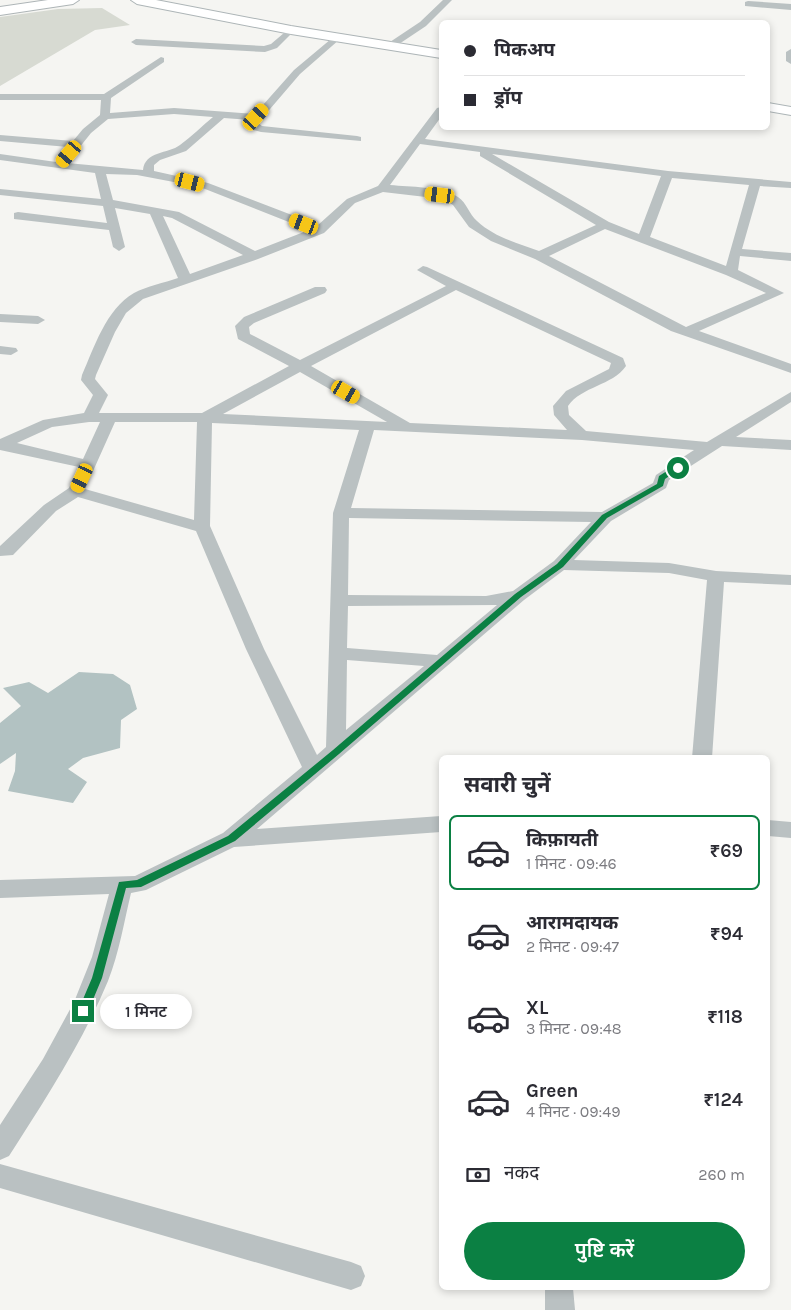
<!DOCTYPE html>
<html lang="hi">
<head>
<meta charset="utf-8">
<style>
	:root { --surface:#fff; --page:#f7f7f7; --text:#2b2b33; --muted:#7c7c81; --line:#e1e1e2; --accent:#0b8043 }
	body { margin:0; font-family:Karla,"Noto Sans Devanagari",sans-serif; background:var(--page); color:var(--text); height:100vh; display:flex; flex-direction:column; font-size:19px; white-space:nowrap }
	* { box-sizing:border-box; margin:0 }
	p { font-size:16px; color:var(--muted) }
	.icon { flex:none; width:28px; height:28px; fill:none; stroke:currentColor; stroke-width:2; stroke-linecap:round; stroke-linejoin:round }
	.map { position:relative; flex:1; overflow:hidden }
	.details { position:absolute; left:439px; top:755px; width:331px; height:535px; display:flex; flex-direction:column; background:var(--surface); border-radius:8px; box-shadow:0 2px 8px #0003 }
	.details>* { flex:none }
	.guide { position:absolute; left:439px; top:20px; width:331px; height:110px; border-radius:8px; box-shadow:0 2px 8px #0003; display:grid; align-content:center; height:110px; padding:0 25px; background:var(--surface) }
	.end { position:absolute; width:22px; height:22px; margin:-11px; border:6px solid #0b8043; background:#fff; box-shadow:0 0 0 2px #fff }
	.from { border-radius:50% }
	.bubble { position:absolute; height:35px; border-radius:18px; background:var(--surface); box-shadow:0 2px 8px #0003; font-size:16px; font-weight:600; line-height:35px; text-align:center }
	.car { position:absolute; width:15px; height:30px; margin:-15px -8px; border-radius:6px; box-shadow:0 0 4px 1px #0007; background:linear-gradient(#f5c518 24%,#345 0 40%,#f5c518 0 76%,#345 0 86%,#f5c518 0) }
	.guide b { display:flex; align-items:center; gap:18px; height:48px; font-size:19px }
	.guide b+b { border-top:1px solid var(--line) }
	.guide i { width:12px; height:12px; background:var(--text) }
	ul { padding:0; list-style:none }
	li { display:flex; align-items:center; gap:15px; height:75px; margin:0 10px 8px; padding:0 15px; border:2px solid transparent; border-radius:8px }
	li div { flex:1 }
	li b { display:block; font-size:19px }
	li em { font-style:normal; font-weight:600 }
	li.selected { border-color:var(--accent) }
	li>.icon { width:45px; height:45px; stroke-width:1.5 }
	h2 { padding:0 25px; font-size:22px; line-height:60px }
	.pay { display:flex; align-items:center; gap:12px; height:55px; padding:0 25px; font-size:19px }
	.pay p { margin-inline-start:auto }
	.button { display:flex; gap:10px; margin-top:auto; padding:10px 25px }
	.button a { flex:1; height:58px; border-radius:30px; background:var(--accent); color:#fff; font-size:20px; font-weight:600; line-height:58px; text-align:center }
	.map>svg:first-child { display:block }
	.green { fill:#d7dad2 }
	.water { fill:#b2c2c2 }
	.lines { fill:none; stroke-linecap:round; stroke-linejoin:round }
	.secondary-casing { stroke:#adb5b7; stroke-width:2 }
	.primary-casing { stroke:#aeb5b7; stroke-width:2 }
	.street { fill:#bac1c2; fill-rule:evenodd }
	.secondary { fill:#fff; fill-rule:evenodd }
	.primary { fill:#fff; fill-rule:evenodd }
	.route { fill:#0b8043 }
</style>
</head>
<body>
<div class="map">
<svg width="791" height="1310" viewBox="0 0 791 1310">
	<rect width="100%" height="100%" fill="#f5f5f2"/>
	<polygon class="green" points="102,8 130,25 95,30 0,86 0,17 58,9"/>
	<polygon class="water" points="79,672 113,674 130,685 137,709 121,720 120,748 83,758 68,769 87,782 73,803 8,791 15,771 16,753 0,764 0,723 21,706 3,688 29,682 48,693"/>
	<g class="lines">
		<g class="secondary-casing">
			<g id="secondary">
				<polygon points="131,0 156,0 291,26 441,50 441,58 291,34 137,4"/>
				<polygon points="768,103 791,107 791,115 768,111"/>
			</g>
		</g>
		<g class="primary-casing">
			<polygon id="primary" points="48,0 79,0 73,4 0,15 0,7"/>
		</g>
		<g class="street">
			<polygon points="443,0 452,0 426,26 393,48 387,48 387,44 420,22"/>
			<polygon points="748,1 791,4 791,10 745,6 745,2"/>
			<polygon points="291,27 295,30 277,48 265,52 136,45 131,42 136,39 264,46 271,44"/>
			<path d="M337 34 340 35V39L300 74 258 123 262 126 357 136 361 137V141L261 132 250 129 248 123 250 120 224 118 186 151 160 160 154 165V171L208 183 318 225 347 199 378 186 437 108 441 107V117L425 139 668 171 791 182V188L760 186 742 249 791 253V261L740 256 738 270 784 293 699 331 791 364V373L671 331 535 259 491 241 469 227 453 205 443 199 383 192 355 203 324 233 258 259 143 299 126 313 115 332 96 375 95 379 108 395 99 413H202L289 366 238 339 235 326 244 317 315 287H325L327 290 325 293 254 323 249 327 250 334 300 360 446 286 417 270 423 266 427 267 623 358 626 366C612 386 582 386 568 406L569 415 586 431 707 442 791 392V402L736 437 791 440V450L722 446 669 480 666 488 611 521 574 560 669 563 716 571 791 575V585L724 582 712 758H692L707 580 669 573 564 570 524 600 257 829 441 816V832L234 847 146 890 131 893C124 922 119 953 108 981 82 1043 45 1100 9 1156L0 1160V1125L43 1059 74 1002 92 957 109 894 0 898V880L135 876 223 833 302 767 246 649 196 531 78 497 56 511 13 555 0 556V546L44 505 69 488 79 467 0 450V439L43 420 84 413 93 395 81 380 82 375C94 348 106 309 134 293 147 286 164 283 178 278L150 214 115 208 125 247 119 251 113 247 109 230 14 219V213L18 212 107 223 103 206 0 195V189L101 199 95 173 0 160V154L56 162 68 147 0 141V135L73 141 83 129 100 115 101 100H0V94H104L161 57 164 58V62L111 98 110 113 174 108 255 114 294 70ZM174 114 213 117C202 126 191 137 180 145 168 154 145 151 143 170L67 163 91 133 108 119ZM420 144 480 152V156L596 225 539 251C517 243 494 237 477 221 469 214 467 203 458 197 439 186 411 187 390 185ZM492 154 661 176 639 234 609 222ZM106 174 137 175 200 187 309 230 255 251 179 212 113 200ZM672 178 749 185 726 266 650 237ZM163 216 172 218 243 255 190 274ZM605 229 726 275 766 293 686 327 549 256ZM456 290 611 363 609 369 566 391 553 406 554 415 567 430 410 423 311 366ZM300 372 387 422 223 414ZM89 422H100L83 459 17 443 52 427ZM115 422H197L194 520 85 489ZM212 423 359 430 333 513 326 747 317 755 264 649 210 526ZM374 430 582 440 694 450 656 475 653 483 602 512 351 508ZM349 518 591 522 554 561 513 591 486 596 348 595ZM497 605 437 655 347 648 348 606ZM347 660 424 666 346 730Z"/>
			<polygon points="791,49 791,64 786,61 786,52"/>
			<polygon points="0,314 38,316 45,320 38,324 0,322"/>
			<polygon points="0,346 16,348 18,351 11,355 0,354"/>
			<polygon points="768,820 791,822 791,838 768,836"/>
			<polygon points="0,1164 351,1262 361,1266 365,1276 361,1286 351,1290 0,1188"/>
			<polygon points="545,1288 573,1288 575,1310 545,1310"/>
		</g>
		<use href="#secondary" class="secondary"/>
		<use href="#primary" class="primary"/>
	</g>
	<polygon class="route" points="675,466 681,468 665,479 663,486 607,518 563,567 521,597 339,754 235,841 141,887 126,888 102,978 87,1014 79,1014 78,1011 92,978 119,882 137,880 228,836 333,750 515,594 557,564 602,515 657,484 659,476"/>
</svg>
<i class="end from" style="left:678px;top:468px"></i>
<i class="end" style="left:83px;top:1011px"></i>
<div class="bubble" style="left:100px;top:994px;width:92px">1 मिनट</div>
<i class="car" style="left:256px;top:117px;rotate:42deg"></i>
<i class="car" style="left:69px;top:154px;rotate:220deg"></i>
<i class="car" style="left:190px;top:182px;rotate:104deg"></i>
<i class="car" style="left:440px;top:195px;rotate:277deg"></i>
<i class="car" style="left:304px;top:224px;rotate:291deg"></i>
<i class="car" style="left:346px;top:392px;rotate:120deg"></i>
<i class="car" style="left:82px;top:478px;rotate:205deg"></i>
<div class="guide">
<b><i class="from"></i>पिकअप</b>
<b><i></i>ड्रॉप</b>
</div>
<section class="details">
<h2>सवारी चुनें</h2>
<ul>
<li class="selected"><svg class="icon" aria-label="car" viewBox="0 0 24 24"><path d="M5 17H2v-5l4-1 3-4h7l3 4 3 1v5h-3M9 17h6M6 11h13"/><circle cx="7" cy="17" r="2"/><circle cx="17" cy="17" r="2"/></svg><div><b>किफ़ायती</b><p>1 मिनट · 09:46</p></div><em>₹69</em></li>
<li><svg class="icon" aria-label="car" viewBox="0 0 24 24"><path d="M5 17H2v-5l4-1 3-4h7l3 4 3 1v5h-3M9 17h6M6 11h13"/><circle cx="7" cy="17" r="2"/><circle cx="17" cy="17" r="2"/></svg><div><b>आरामदायक</b><p>2 मिनट · 09:47</p></div><em>₹94</em></li>
<li><svg class="icon" aria-label="car" viewBox="0 0 24 24"><path d="M5 17H2v-5l4-1 3-4h7l3 4 3 1v5h-3M9 17h6M6 11h13"/><circle cx="7" cy="17" r="2"/><circle cx="17" cy="17" r="2"/></svg><div><b>XL</b><p>3 मिनट · 09:48</p></div><em>₹118</em></li>
<li><svg class="icon" aria-label="car" viewBox="0 0 24 24"><path d="M5 17H2v-5l4-1 3-4h7l3 4 3 1v5h-3M9 17h6M6 11h13"/><circle cx="7" cy="17" r="2"/><circle cx="17" cy="17" r="2"/></svg><div><b>Green</b><p>4 मिनट · 09:49</p></div><em>₹124</em></li>
</ul>
<div class="pay"><svg class="icon" aria-label="cash" viewBox="0 0 24 24"><path d="M3 7h18v10H3z"/><circle cx="12" cy="12" r="2"/></svg>नकद<p>260 m</p></div>
<div class="button"><a>पुष्टि करें</a></div>
</section>
</div>
</body>
</html>
